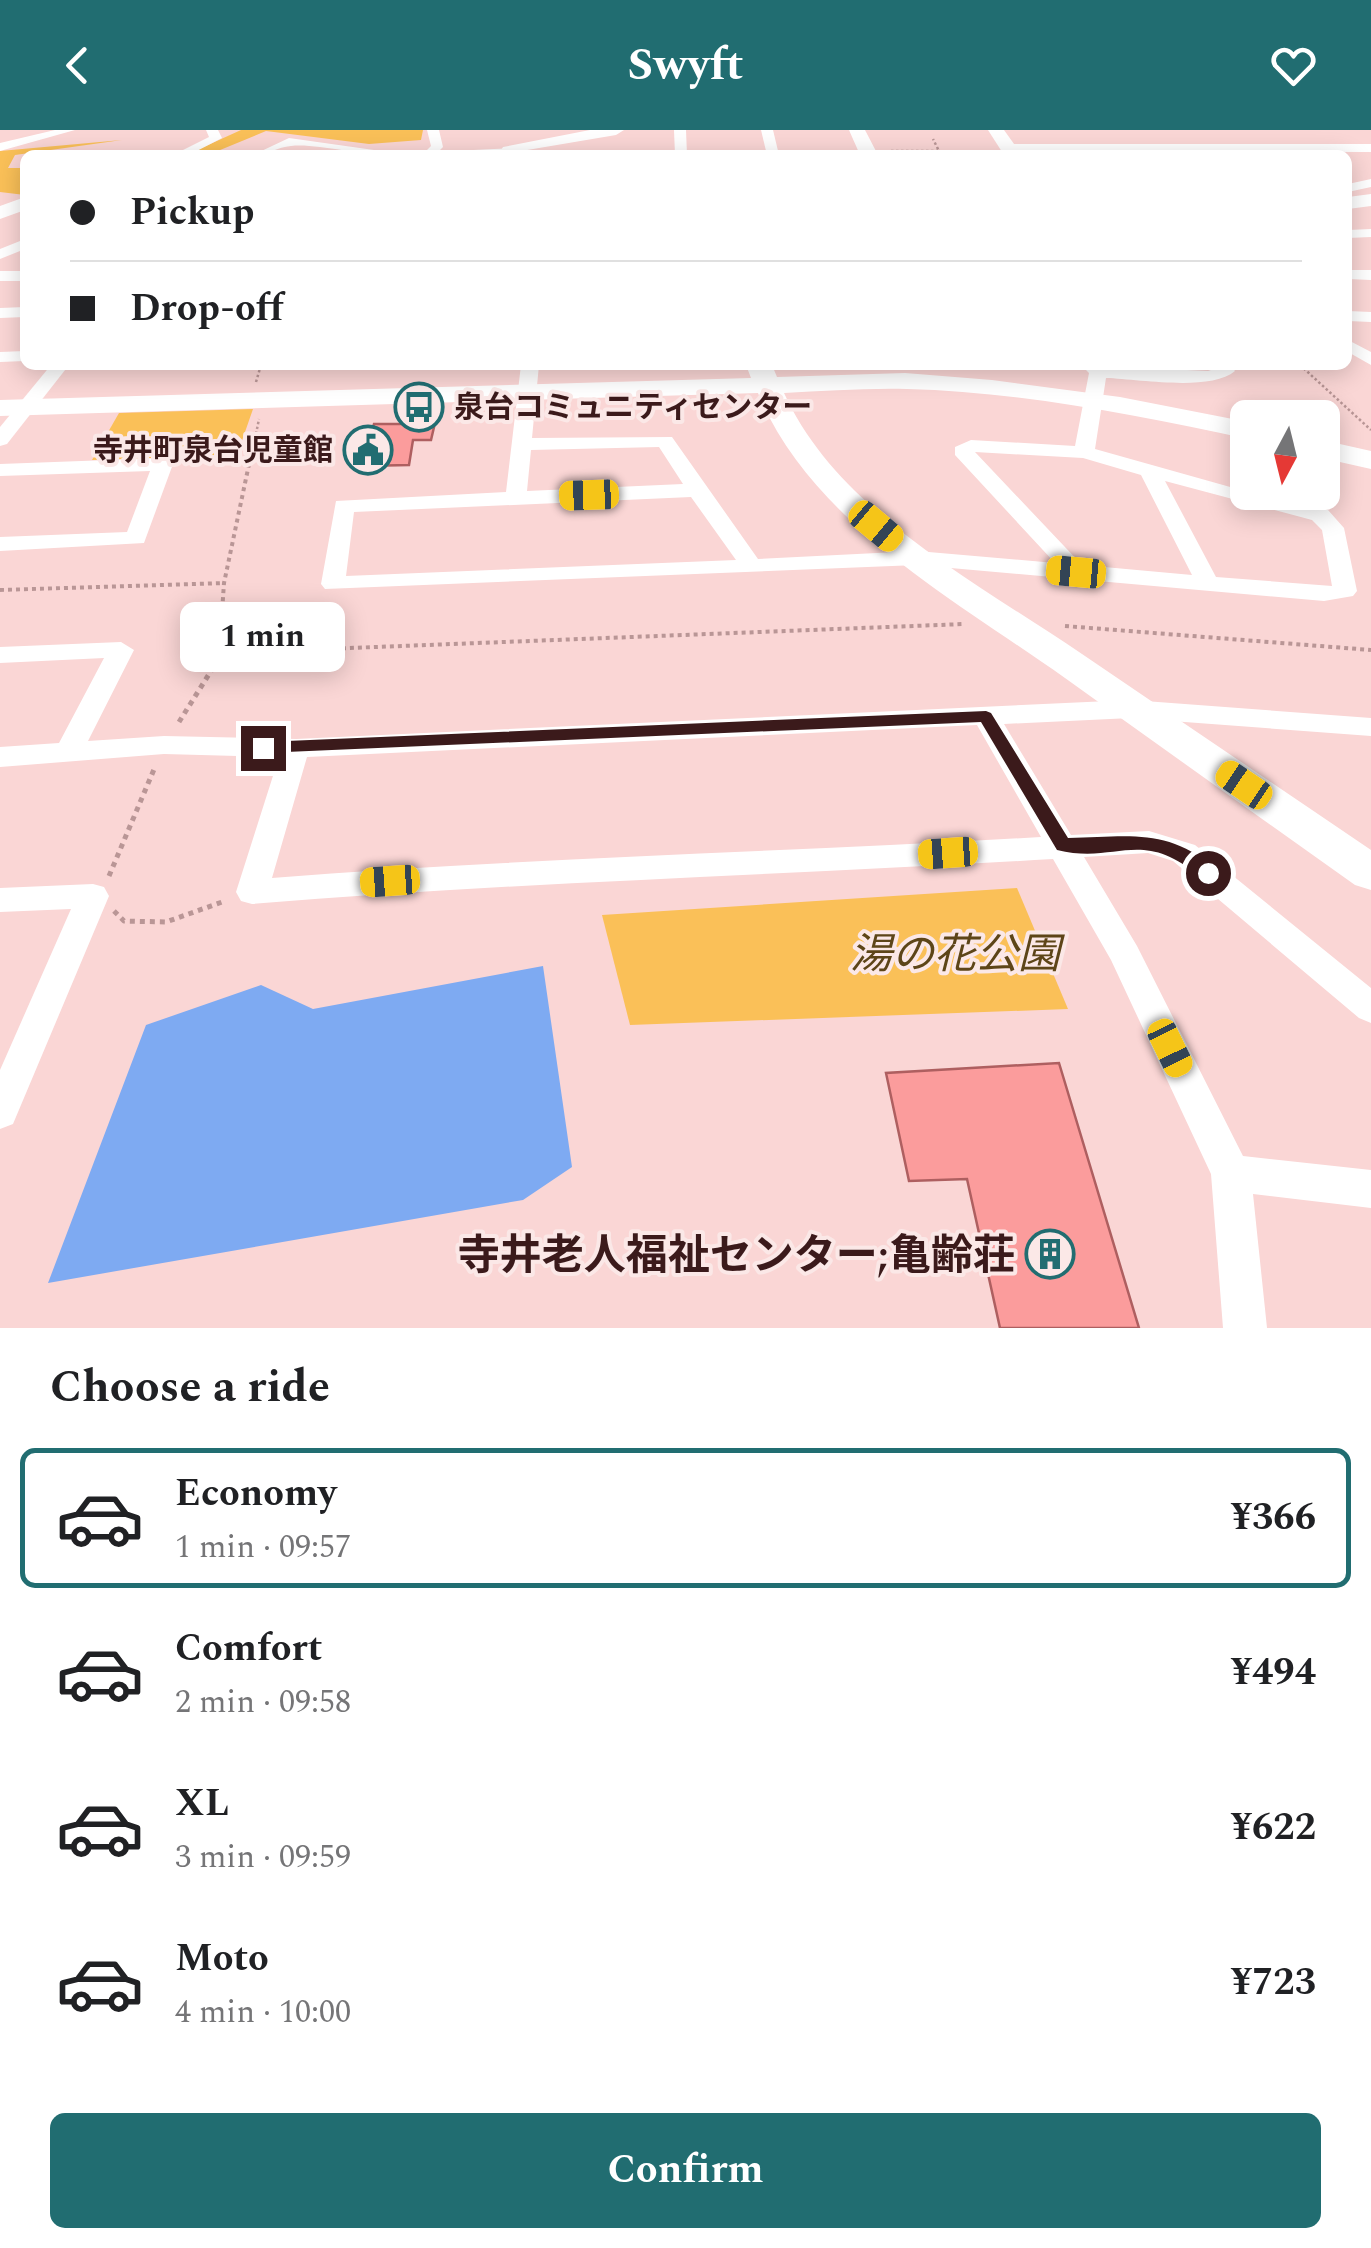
<!DOCTYPE html>
<html lang="en">
<head>
<meta charset="utf-8">
<style>
	:root { --surface:#fff; --page:#f2f2f2; --text:#202124; --muted:#757577; --line:#e0e0e0; --accent:#216d71 }
	body { margin:0; font-family:Spectral,"Noto Sans JP",serif; background:var(--page); color:var(--text); height:100vh; display:flex; flex-direction:column; font-size:38px; white-space:nowrap }
	* { box-sizing:border-box; margin:0 }
	p { font-size:32px; color:var(--muted) }
	.icon { flex:none; width:55px; height:55px; fill:none; stroke:currentColor; stroke-width:2; stroke-linecap:round; stroke-linejoin:round }
	.map { position:relative; height:1198px; overflow:hidden }
	.sheet { display:flex; flex-direction:column; background:var(--surface); flex:1 }
	.sheet>* { flex:none }
	.top-card { position:absolute; left:20px; top:20px; width:1332px; height:220px; border-radius:15px; box-shadow:0 5px 25px #0003; display:grid; align-content:center; height:220px; padding:0 50px; background:var(--surface) }
	.needle { width:65px; rotate:187deg }
	.tools { position:absolute; left:1230px; top:270px; display:grid; gap:20px }
	.tools a { display:grid; place-items:center; width:110px; height:110px; border-radius:15px; background:var(--surface); box-shadow:0 5px 25px #0003; font-size:50px }
	.end { position:absolute; width:45px; height:45px; margin:-22px; border:12px solid #3b1a1b; background:#fff; box-shadow:0 0 0 5px #fff }
	.from { border-radius:50% }
	.bubble { position:absolute; height:70px; border-radius:15px; background:var(--surface); box-shadow:0 5px 25px #0003; font-size:32px; font-weight:700; line-height:70px; text-align:center }
	.car { position:absolute; width:30px; height:60px; margin:-30px -15px; border-radius:12px; box-shadow:0 0 8px 2px #0007; background:linear-gradient(#f5c518 24%,#345 0 40%,#f5c518 0 76%,#345 0 86%,#f5c518 0) }
	.top-card b { display:flex; align-items:center; gap:35px; height:95px; font-size:38px }
	.top-card b+b { border-top:2px solid var(--line) }
	.top-card i { width:25px; height:25px; background:var(--text) }
	ul { padding:0; list-style:none }
	li { display:flex; align-items:center; gap:30px; height:140px; margin:0 20px 15px; padding:0 30px; border:5px solid transparent; border-radius:15px }
	li div { flex:1 }
	li b { display:block; font-size:38px }
	li em { font-style:normal; font-weight:700 }
	li.on { border-color:var(--accent) }
	li>.icon { width:90px; height:90px; stroke-width:1.5 }
	h2 { padding:0 50px; font-size:45px; line-height:120px }
	.primary-button { display:flex; gap:20px; margin-top:auto; padding:20px 50px }
	.primary-button a { flex:1; height:115px; border-radius:15px; background:var(--accent); color:#fff; font-size:40px; font-weight:700; line-height:115px; text-align:center }
	header { display:flex; justify-content:space-between; align-items:center; height:130px; padding:0 50px; background:var(--accent); color:#fff; font-size:45px; font-weight:700 }
	.map>svg:first-child { display:block }
	.green { fill:#fac058 }
	.water { fill:#7eaaf2 }
	.building { fill:#fb9c9c; stroke:#ae5f60; stroke-width:2.5 }
	.lines { fill:none; stroke-linecap:round; stroke-linejoin:round }
	.path-far2 { stroke:#b99696; stroke-width:2.5; stroke-dasharray:2.5 2.5; stroke-linecap:butt }
	.path-far1 { stroke:#b99696; stroke-width:4; stroke-dasharray:4 4; stroke-linecap:butt }
	.path { stroke:#b99696; stroke-width:5; stroke-dasharray:5 5; stroke-linecap:butt }
	.street { fill:#fff; fill-rule:evenodd }
	.secondary { fill:#fff; fill-rule:evenodd }
	.route { fill:#3b1a1b }
	.labels { text-anchor:middle; stroke-width:8; stroke-linejoin:round; paint-order:stroke }
	.far-poi-label { font-size:30px; font-weight:bold; fill:#3b1a1b; stroke:#fbe8e7; text-anchor:start }
	.near-park-label { font-size:42px; font-style:italic; fill:#5d4518; stroke:#fbe8e7 }
	.near-poi-label { font-size:42px; font-weight:bold; fill:#3b1a1b; stroke:#fbe8e7; text-anchor:end }
</style>
</head>
<body>
<header><svg class="icon" aria-label="back" viewBox="0 0 24 24"><path d="M15 5l-7 7 7 7"/></svg>Swyft<svg class="icon" aria-label="heart" viewBox="0 0 24 24"><path d="M12 20l-8-8c-3-5 5-10 8-4 3-6 11-1 8 4z"/></svg></header>
<div class="map">
<svg width="1371" height="1198" viewBox="0 0 1371 1198">
	<rect width="100%" height="100%" fill="#fad6d5"/>
	<g class="green">
		<polygon points="241,0 423,0 421,10 369,14 266,1 208,25 186,25"/>
		<polygon points="122,10 15,25 8,38 25,38 25,65 0,62 0,21"/>
		<polygon points="253,279 237,325 92,330 119,283"/>
		<polygon points="1017,758 1068,879 630,895 602,785"/>
	</g>
	<polygon class="water" points="543,836 572,1037 523,1070 48,1153 146,895 261,855 313,879"/>
	<g class="building">
		<polygon points="438,280 431,310 413,310 409,335 362,336 374,294 400,294 405,281"/>
		<polygon points="1059,933 1139,1198 1000,1198 967,1049 909,1051 886,943"/>
	</g>
	<g class="lines">
		<g class="path-far2">
			<polyline points="891,21 939,21 933,9"/>
			<polyline points="939,21 952,25"/>
			<polyline points="1300,235 1371,300"/>
			<polyline points="256,252 261,235"/>
			<polyline points="256,304 259,289"/>
		</g>
		<g class="path-far1">
			<polyline points="0,460 224,453"/>
			<polyline points="1065,496 1371,520"/>
			<polyline points="222,523 964,494"/>
			<polyline points="219,527 224,453 256,301"/>
		</g>
		<g class="path">
			<polyline points="179,592 221,525"/>
			<polyline points="109,746 155,637"/>
			<polyline points="114,781 124,791 166,792 225,771"/>
		</g>
		<g class="street">
			<polygon points="55,0 75,0 0,21 0,13"/>
			<polygon points="206,0 218,0 222,8 189,25 173,25 209,7"/>
			<polygon points="427,0 439,0 443,17 435,25 422,25 431,16"/>
			<polygon points="674,0 686,0 687,25 675,25"/>
			<polygon points="761,0 773,0 779,25 767,25"/>
			<path d="M289 8 381 21 387 25C359 25 314 13 291 16 277 17 268 25 253 25Z"/>
			<polygon points="1008,14 1371,14 1371,22 1004,21"/>
			<polygon points="513,18 509,25 446,25 452,21"/>
			<polygon points="1371,49 1371,57 1348,62 1348,54"/>
			<polygon points="1371,99 1371,107 1348,108 1348,100"/>
			<polygon points="25,109 25,119 0,129 0,119"/>
			<polygon points="1348,140 1371,140 1371,150 1348,149"/>
			<rect x="0" y="141" width="25" height="10"/>
			<polygon points="25,177 25,187 0,188 0,178"/>
			<polygon points="1348,181 1371,182 1371,192 1348,191"/>
			<polygon points="1348,210 1371,222 1371,235 1348,222"/>
			<polygon points="25,221 25,231 0,232 0,222"/>
			<polygon points="51,235 69,235 7,314 0,316 0,297"/>
			<path d="M521 235H539L532 308 672 307 758 429 917 421 1055 433 955 325V317L971 310 1075 316 1089 243 1081 235 1208 241 1214 239 1210 235H1230L1235 241C1210 262 1139 249 1106 248L1095 319 1248 362 1328 380 1344 398 1357 461 1353 466 1324 471 917 435 325 459 321 454 336 371 506 362ZM659 317 683 354 527 361 531 320ZM975 322 1083 328 1141 345 1192 445 1082 435ZM1165 351 1312 390 1322 400 1332 456 1216 447ZM691 367 736 430 346 446 354 382Z"/>
			<polygon points="163,328 173,334 144,413 0,421 0,407 127,402 150,341 0,346 0,334"/>
			<path d="M121 512 134 520 88 611 164 606 296 609 1131 570 1371 588V606L1131 588 1004 594 1071 705 1149 701 1195 715 1371 858V893L1359 888 1173 731 1148 723 1084 727 1137 816 1243 1026 1371 1040V1078L1253 1064 1267 1198H1223L1211 1044 1111 830 1053 729C786 745 519 752 252 774L241 771 236 762 279 627 164 624 0 637V617L59 613 104 528 0 533V517ZM977 595 1041 707C784 722 528 728 272 748L307 627Z"/>
			<polygon points="93,754 104,757 109,766 13,994 0,999 0,940 71,779 0,782 0,758"/>
		</g>
		<g class="secondary">
			<polygon points="590,0 624,0 616,5 498,25 503,17"/>
			<polygon points="849,0 865,0 878,25 860,25"/>
			<polygon points="988,0 1004,0 1022,25 1004,25"/>
			<polygon points="1371,64 1371,76 1348,79 1348,67"/>
			<polygon points="25,67 25,80 0,89 0,76"/>
			<path d="M746 235H772L777 247 905 243 992 250 1120 267 1248 292V309C1136 285 1021 262 907 259 866 258 825 261 784 263 838 382 978 453 1082 524 1178 589 1275 655 1371 720V760L1355 755C1258 686 1161 617 1065 548 955 470 811 392 758 263L0 286V270L751 248Z"/>
			<polygon points="1322,310 1371,321 1371,339 1322,328"/>
		</g>
	</g>
	<path class="route" d="M986 581 991 583 1068 708C1128 707 1166 697 1215 738V748H1201C1141 696 1118 735 1057 720L981 592 263 623 255 618 263 612Z"/>
	<defs>
		<g id="bus-ring" transform="scale(2.5)"><circle r="9.5" fill="#fbe8e7" stroke="#216d71" stroke-width="1.5"/><path d="M-5-6H5V4H4V6H2V4H-2V6H-4V4H-5ZM-3.5-4V0h7V-4ZM-3.5 1.2v1.5H-2V1.2ZM2 1.2v1.5H3.5V1.2Z" fill="#216d71"/></g>
		<g id="civic-ring" transform="scale(2.5)"><circle r="9.5" fill="#fbe8e7" stroke="#216d71" stroke-width="1.5"/><path d="M-.6-6.5H3V-4.5H.6V-3L4-1V1h2V6H-6V1h2V-1L-.6-3ZM-1.2 2.5V6h2.4V2.5Z" fill="#216d71"/></g>
		<g id="building-ring" transform="scale(2.5)"><circle r="9.5" fill="#fbe8e7" stroke="#216d71" stroke-width="1.5"/><path d="M-4-6H4V6H1V3H-1V6H-4ZM-2.5-4.3h1.7v1.8h-1.7ZM.8-4.3h1.7v1.8H.8ZM-2.5-1h1.7V.8h-1.7ZM.8-1h1.7V.8H.8Z" fill="#216d71"/></g>
	</defs>
	<g fill-rule="evenodd">
		<use href="#bus-ring" x="419" y="277"/>
		<use href="#civic-ring" x="368" y="320"/>
		<use href="#building-ring" x="1050" y="1124"/>
	</g>
	<g class="labels">
		<g class="far-poi-label">
			<text x="454" y="287">泉台コミュニティセンター</text>
			<text x="333" y="330" text-anchor="end">寺井町泉台児童館</text>
		</g>
		<g class="near-park-label">
			<text x="955" y="838">湯の花公園</text>
		</g>
		<g class="near-poi-label">
			<text x="1015" y="1139">寺井老人福祉センター;亀齢荘</text>
		</g>
	</g>
</svg>
<div class="tools">
<a><svg class="needle" viewBox="-14 -14 28 28"><path d="M0-13l5 13h-10z" fill="#e53935"/><path d="M0 13l5-13h-10z" fill="#757577"/></svg></a>
</div>
<i class="end from" style="left:1208px;top:743px"></i>
<i class="end" style="left:263px;top:618px"></i>
<div class="bubble" style="left:180px;top:472px;width:165px">1 min</div>
<i class="car" style="left:589px;top:365px;rotate:268deg"></i>
<i class="car" style="left:876px;top:396px;rotate:130deg"></i>
<i class="car" style="left:1076px;top:442px;rotate:275deg"></i>
<i class="car" style="left:1244px;top:655px;rotate:304deg"></i>
<i class="car" style="left:948px;top:723px;rotate:266deg"></i>
<i class="car" style="left:390px;top:751px;rotate:266deg"></i>
<i class="car" style="left:1170px;top:918px;rotate:154deg"></i>
<div class="top-card">
<b><i class="from"></i>Pickup</b>
<b><i></i>Drop-off</b>
</div>
</div>
<section class="sheet">
<h2>Choose a ride</h2>
<ul>
<li class="on"><svg class="icon" aria-label="car" viewBox="0 0 24 24"><path d="M5 17H2v-5l4-1 3-4h7l3 4 3 1v5h-3M9 17h6M6 11h13"/><circle cx="7" cy="17" r="2"/><circle cx="17" cy="17" r="2"/></svg><div><b>Economy</b><p>1 min · 09:57</p></div><em>¥366</em></li>
<li><svg class="icon" aria-label="car" viewBox="0 0 24 24"><path d="M5 17H2v-5l4-1 3-4h7l3 4 3 1v5h-3M9 17h6M6 11h13"/><circle cx="7" cy="17" r="2"/><circle cx="17" cy="17" r="2"/></svg><div><b>Comfort</b><p>2 min · 09:58</p></div><em>¥494</em></li>
<li><svg class="icon" aria-label="car" viewBox="0 0 24 24"><path d="M5 17H2v-5l4-1 3-4h7l3 4 3 1v5h-3M9 17h6M6 11h13"/><circle cx="7" cy="17" r="2"/><circle cx="17" cy="17" r="2"/></svg><div><b>XL</b><p>3 min · 09:59</p></div><em>¥622</em></li>
<li><svg class="icon" aria-label="car" viewBox="0 0 24 24"><path d="M5 17H2v-5l4-1 3-4h7l3 4 3 1v5h-3M9 17h6M6 11h13"/><circle cx="7" cy="17" r="2"/><circle cx="17" cy="17" r="2"/></svg><div><b>Moto</b><p>4 min · 10:00</p></div><em>¥723</em></li>
</ul>
<div class="primary-button"><a>Confirm</a></div>
</section>
</body>
</html>
